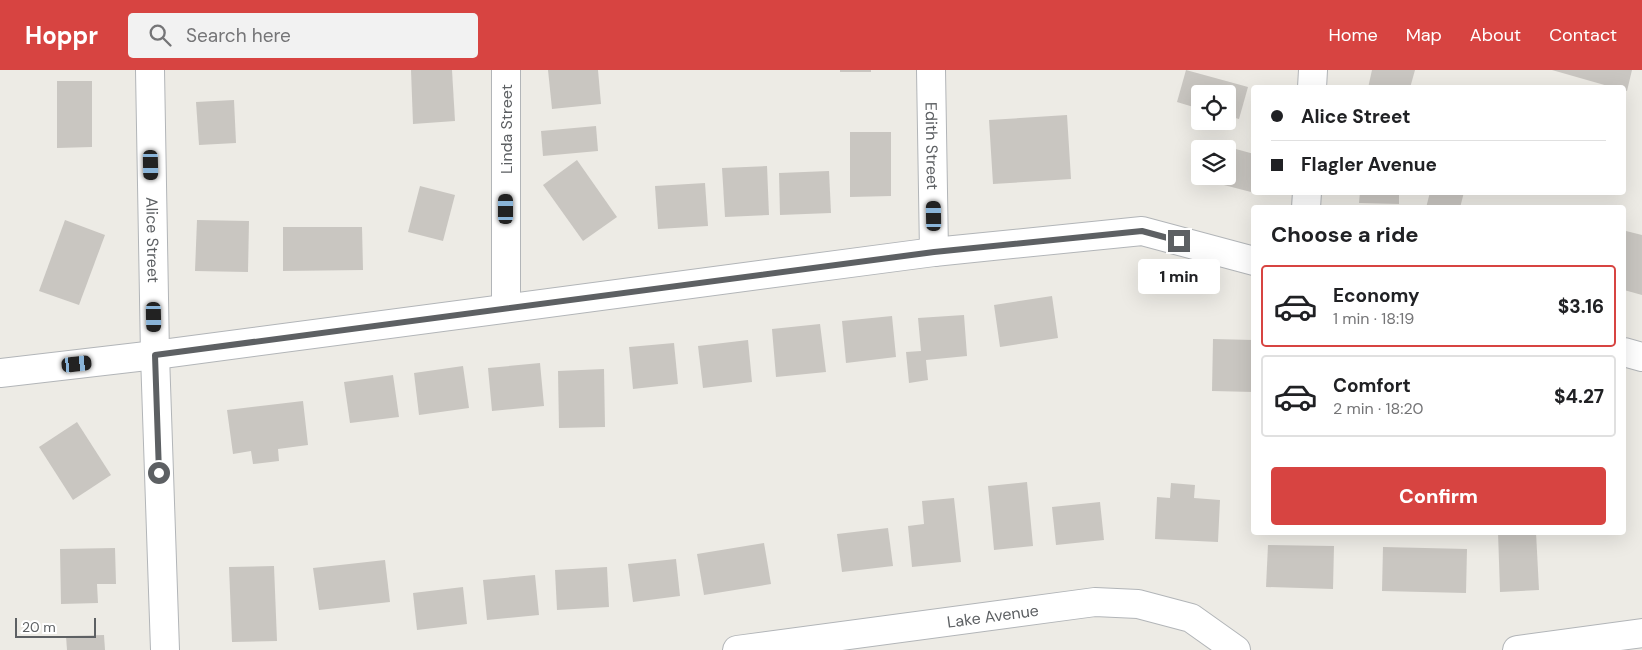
<!DOCTYPE html>
<html lang="en">
<head>
<meta charset="utf-8">
<style>
	:root { --surface:#fff; --page:#f2f2f2; --text:#202124; --muted:#757577; --line:#e0e0e0; --accent:#d74441 }
	body { margin:0; font-family:"DM Sans",sans-serif; background:var(--page); color:var(--text); height:100vh; display:flex; flex-direction:column; font-size:19px; white-space:nowrap }
	* { box-sizing:border-box; margin:0 }
	p { font-size:16px; color:var(--muted) }
	.icon { flex:none; width:28px; height:28px; fill:none; stroke:currentColor; stroke-width:2; stroke-linecap:round; stroke-linejoin:round }
	.map { position:relative; flex:1; overflow:hidden }
	.drawer { position:absolute; left:1251px; top:135px; width:375px; height:330px; display:flex; flex-direction:column; background:var(--surface); border-radius:5px; box-shadow:0 5px 20px #0002 }
	.drawer>* { flex:none }
	.hud { position:absolute; left:1251px; top:15px; width:375px; height:110px; border-radius:5px; box-shadow:0 5px 20px #0002; display:grid; align-content:center; height:110px; padding:0 20px; background:var(--surface) }
	.buttons { position:absolute; left:1191px; top:15px; display:grid; gap:10px }
	.buttons a { display:grid; place-items:center; width:45px; height:45px; border-radius:5px; background:var(--surface); box-shadow:0 5px 20px #0002; font-size:25px }
	.scale { position:absolute; left:15px; bottom:12px; width:81px; box-sizing:border-box; padding-left:5px; border:2px solid #5d6063; border-top:0; font-size:14px; line-height:18px; white-space:nowrap; color:#5d6063; -webkit-text-stroke:4px #fff; paint-order:stroke }
	.end { position:absolute; width:22px; height:22px; margin:-11px; border:6px solid #5d6063; background:#fff; box-shadow:0 0 0 2px #fff }
	.from { border-radius:50% }
	.bubble { position:absolute; height:35px; border-radius:5px; background:var(--surface); box-shadow:0 5px 20px #0002; font-size:16px; font-weight:800; line-height:35px; text-align:center }
	.car { position:absolute; width:15px; height:30px; margin:-15px -8px; border-radius:6px; box-shadow:0 0 4px 1px #0007; background:linear-gradient(#222 24%,#8ab4d8 0 40%,#222 0 76%,#8ab4d8 0 86%,#222 0) }
	.hud b { display:flex; align-items:center; gap:18px; height:48px; font-size:19px }
	.hud b+b { border-top:1px solid var(--line) }
	.hud i { width:12px; height:12px; background:var(--text) }
	ul { padding:0; list-style:none }
	li { display:flex; align-items:center; gap:15px; height:82px; margin:0 10px 8px; padding:0 10px; border:2px solid var(--line); border-radius:5px }
	li div { flex:1 }
	li b { display:block; font-size:19px }
	li em { font-style:normal; font-weight:800 }
	li.on { border-color:var(--accent) }
	li>.icon { width:45px; height:45px; stroke-width:1.5 }
	h2 { padding:0 20px; font-size:22px; line-height:60px }
	.button { display:flex; gap:10px; margin-top:auto; padding:10px 20px }
	.button a { flex:1; height:58px; border-radius:5px; background:var(--accent); color:#fff; font-size:20px; font-weight:800; line-height:58px; text-align:center }
	header { display:flex; align-items:center; gap:30px; box-sizing:border-box; height:70px; padding:0 25px; background:var(--accent); color:#fff }
	header strong { font-size:24px }
	nav { display:flex; gap:28px; margin-inline-start:auto; font-size:18px }
	.search { width:350px; height:45px; background:var(--page); display:flex; align-items:center; gap:12px; box-sizing:border-box; padding:0 18px; border-radius:5px; color:var(--muted); font-size:19px }
	.map>svg:first-child { display:block }
	.building { fill:#c9c6c1 }
	.lines { fill:none; stroke-linecap:round; stroke-linejoin:round }
	.minor-casing { stroke:#b2b5b8; stroke-width:30 }
	.minor { stroke:#fff; stroke-width:28 }
	.route { stroke:#5d6063; stroke-width:6 }
	.labels { text-anchor:middle; stroke-width:4; stroke-linejoin:round; paint-order:stroke }
	.street-label { font-size:16px; fill:#5d6063; stroke:#fff }
</style>
</head>
<body>
<header>
<strong>Hoppr</strong>
<div class="search"><svg class="icon" aria-label="search" viewBox="0 0 24 24"><circle cx="10" cy="10" r="6"/><path d="M15 15l6 6"/></svg>Search here</div>
<nav><a>Home</a><a>Map</a><a>About</a><a>Contact</a></nav>
</header>
<div class="map">
<svg width="1642" height="580" viewBox="0 0 1642 580">
	<rect width="100%" height="100%" fill="#edebe5"/>
	<g class="building">
		<polygon points="411,0 452,0 455,51 413,54"/>
		<polygon points="548,0 598,0 601,34 552,39"/>
		<rect x="840" y="0" width="31" height="2"/>
		<polygon points="1186,0 1248,17 1239,49 1228,46 1228,24 1200,24 1200,39 1177,32"/>
		<polygon points="1372,0 1415,0 1410,18 1368,18"/>
		<polygon points="1552,0 1632,0 1627,21 1624,20 1624,18 1615,18"/>
		<polygon points="57,11 92,11 92,77 57,78"/>
		<polygon points="234,30 236,73 199,75 196,32"/>
		<polygon points="1067,45 1071,109 993,114 989,50"/>
		<polygon points="596,56 598,81 543,86 541,61"/>
		<polygon points="850,62 891,62 891,126 850,127"/>
		<polygon points="1203,70 1254,84 1254,111 1251,122 1193,107 1199,84 1200,106 1228,106 1228,79 1201,79"/>
		<polygon points="577,90 617,147 583,171 543,115"/>
		<polygon points="767,96 769,145 725,147 722,98"/>
		<polygon points="829,101 831,143 780,145 779,103"/>
		<polygon points="705,113 708,156 658,159 655,116"/>
		<polygon points="420,116 455,125 443,171 408,162"/>
		<polygon points="1360,122 1399,122 1399,134 1359,133"/>
		<polygon points="1430,122 1464,122 1460,138 1426,138"/>
		<polygon points="65,150 105,165 79,235 39,221"/>
		<polygon points="197,150 249,151 248,202 195,201"/>
		<polygon points="283,157 362,157 363,200 283,201"/>
		<polygon points="1626,161 1642,165 1642,225 1624,220 1624,170"/>
		<polygon points="1052,226 1058,268 1000,277 994,235"/>
		<polygon points="964,245 967,286 926,290 928,310 909,313 906,282 921,281 918,248"/>
		<polygon points="892,246 896,287 846,293 842,251"/>
		<polygon points="820,254 826,302 776,307 772,259"/>
		<polygon points="1213,269 1254,270 1254,322 1212,321"/>
		<polygon points="748,270 752,312 703,318 698,276"/>
		<polygon points="674,273 678,314 633,319 629,277"/>
		<polygon points="540,293 544,336 492,341 488,298"/>
		<polygon points="463,296 469,338 419,345 414,303"/>
		<polygon points="604,299 605,357 559,358 558,301"/>
		<polygon points="393,305 399,347 350,353 344,312"/>
		<polygon points="303,331 308,375 278,379 279,391 253,394 251,381 233,384 227,340"/>
		<polygon points="77,352 111,405 73,430 39,377"/>
		<polygon points="1027,412 1033,476 994,480 988,416"/>
		<polygon points="1171,413 1195,415 1194,428 1220,430 1218,472 1155,469 1157,427 1170,428"/>
		<polygon points="954,428 961,492 912,497 908,456 924,454 922,431"/>
		<polygon points="1100,432 1104,470 1056,475 1052,437"/>
		<polygon points="888,458 893,496 842,502 837,464"/>
		<polygon points="1498,462 1536,462 1539,520 1500,522"/>
		<polygon points="764,473 771,514 704,525 697,484"/>
		<polygon points="1268,475 1334,476 1333,519 1266,517"/>
		<polygon points="1383,477 1467,479 1466,523 1382,521"/>
		<polygon points="115,478 116,514 97,514 98,533 61,534 60,479"/>
		<polygon points="676,489 680,526 633,532 628,494"/>
		<polygon points="385,490 390,532 319,540 313,498"/>
		<polygon points="274,496 277,571 232,572 229,497"/>
		<polygon points="607,497 609,537 557,540 555,500"/>
		<polygon points="535,505 539,545 487,550 483,510"/>
		<polygon points="463,517 467,554 417,560 413,523"/>
		<polygon points="104,565 105,580 67,580 66,566"/>
	</g>
	<g class="lines">
		<g class="minor-casing">
			<g id="minor">
				<path id="s1" d="M150 0 155 285 165 580"/>
				<path id="s2" d="M931 0 934 182"/>
				<polyline points="1312,18 1313,0"/>
				<polyline points="1306,138 1307,122"/>
				<polyline points="506,238 506,0"/>
				<polyline points="1624,282 1642,287"/>
				<polyline points="0,303 155,285 934,182 1142,161 1254,191"/>
				<path id="s3" d="M737 580 1095 532 1138 534 1191 548 1236 580"/>
				<polyline points="1517,580 1642,563"/>
			</g>
		</g>
		<use href="#minor" class="minor"/>
	</g>
	<g class="lines">
		<polyline class="route" points="159,403 155,285 934,182 1142,161 1179,171"/>
	</g>
	<g class="labels">
		<g class="street-label">
			<text transform="translate(506 59) rotate(-90)" y="6">Linda Street</text>
			<text dy="6" stroke="none"><textPath href="#s2" startOffset="76">Edith Street</textPath></text>
			<text dy="6" stroke="none"><textPath href="#s1" startOffset="170">Alice Street</textPath></text>
			<text dy="6" stroke="none"><textPath href="#s3" startOffset="258">Lake Avenue</textPath></text>
		</g>
	</g>
</svg>
<div class="buttons">
<a><svg class="icon" aria-label="locate" viewBox="0 0 24 24"><circle cx="12" cy="12" r="6"/><path d="M12 2v4M12 18v4M2 12h4M18 12h4"/></svg></a>
<a><svg class="icon" aria-label="layers" viewBox="0 0 24 24"><path d="M12 4l9 5-9 5-9-5zM3 14l9 5 9-5"/></svg></a>
</div>
<div class="scale">20 m</div>
<i class="end from" style="left:159px;top:403px"></i>
<i class="end" style="left:1179px;top:171px"></i>
<div class="bubble" style="left:1138px;top:189px;width:82px">1 min</div>
<i class="car" style="left:151px;top:95px;rotate:179deg"></i>
<i class="car" style="left:506px;top:139px;rotate:0deg"></i>
<i class="car" style="left:934px;top:146px;rotate:359deg"></i>
<i class="car" style="left:154px;top:247px;rotate:179deg"></i>
<i class="car" style="left:77px;top:294px;rotate:84deg"></i>
<div class="hud">
<b><i class="from"></i>Alice Street</b>
<b><i></i>Flagler Avenue</b>
</div>
<section class="drawer">
<h2>Choose a ride</h2>
<ul>
<li class="on"><svg class="icon" aria-label="car" viewBox="0 0 24 24"><path d="M5 17H2v-5l4-1 3-4h7l3 4 3 1v5h-3M9 17h6M6 11h13"/><circle cx="7" cy="17" r="2"/><circle cx="17" cy="17" r="2"/></svg><div><b>Economy</b><p>1 min · 18:19</p></div><em>$3.16</em></li>
<li><svg class="icon" aria-label="car" viewBox="0 0 24 24"><path d="M5 17H2v-5l4-1 3-4h7l3 4 3 1v5h-3M9 17h6M6 11h13"/><circle cx="7" cy="17" r="2"/><circle cx="17" cy="17" r="2"/></svg><div><b>Comfort</b><p>2 min · 18:20</p></div><em>$4.27</em></li>
</ul>
<div class="button"><a>Confirm</a></div>
</section>
</div>
</body>
</html>
